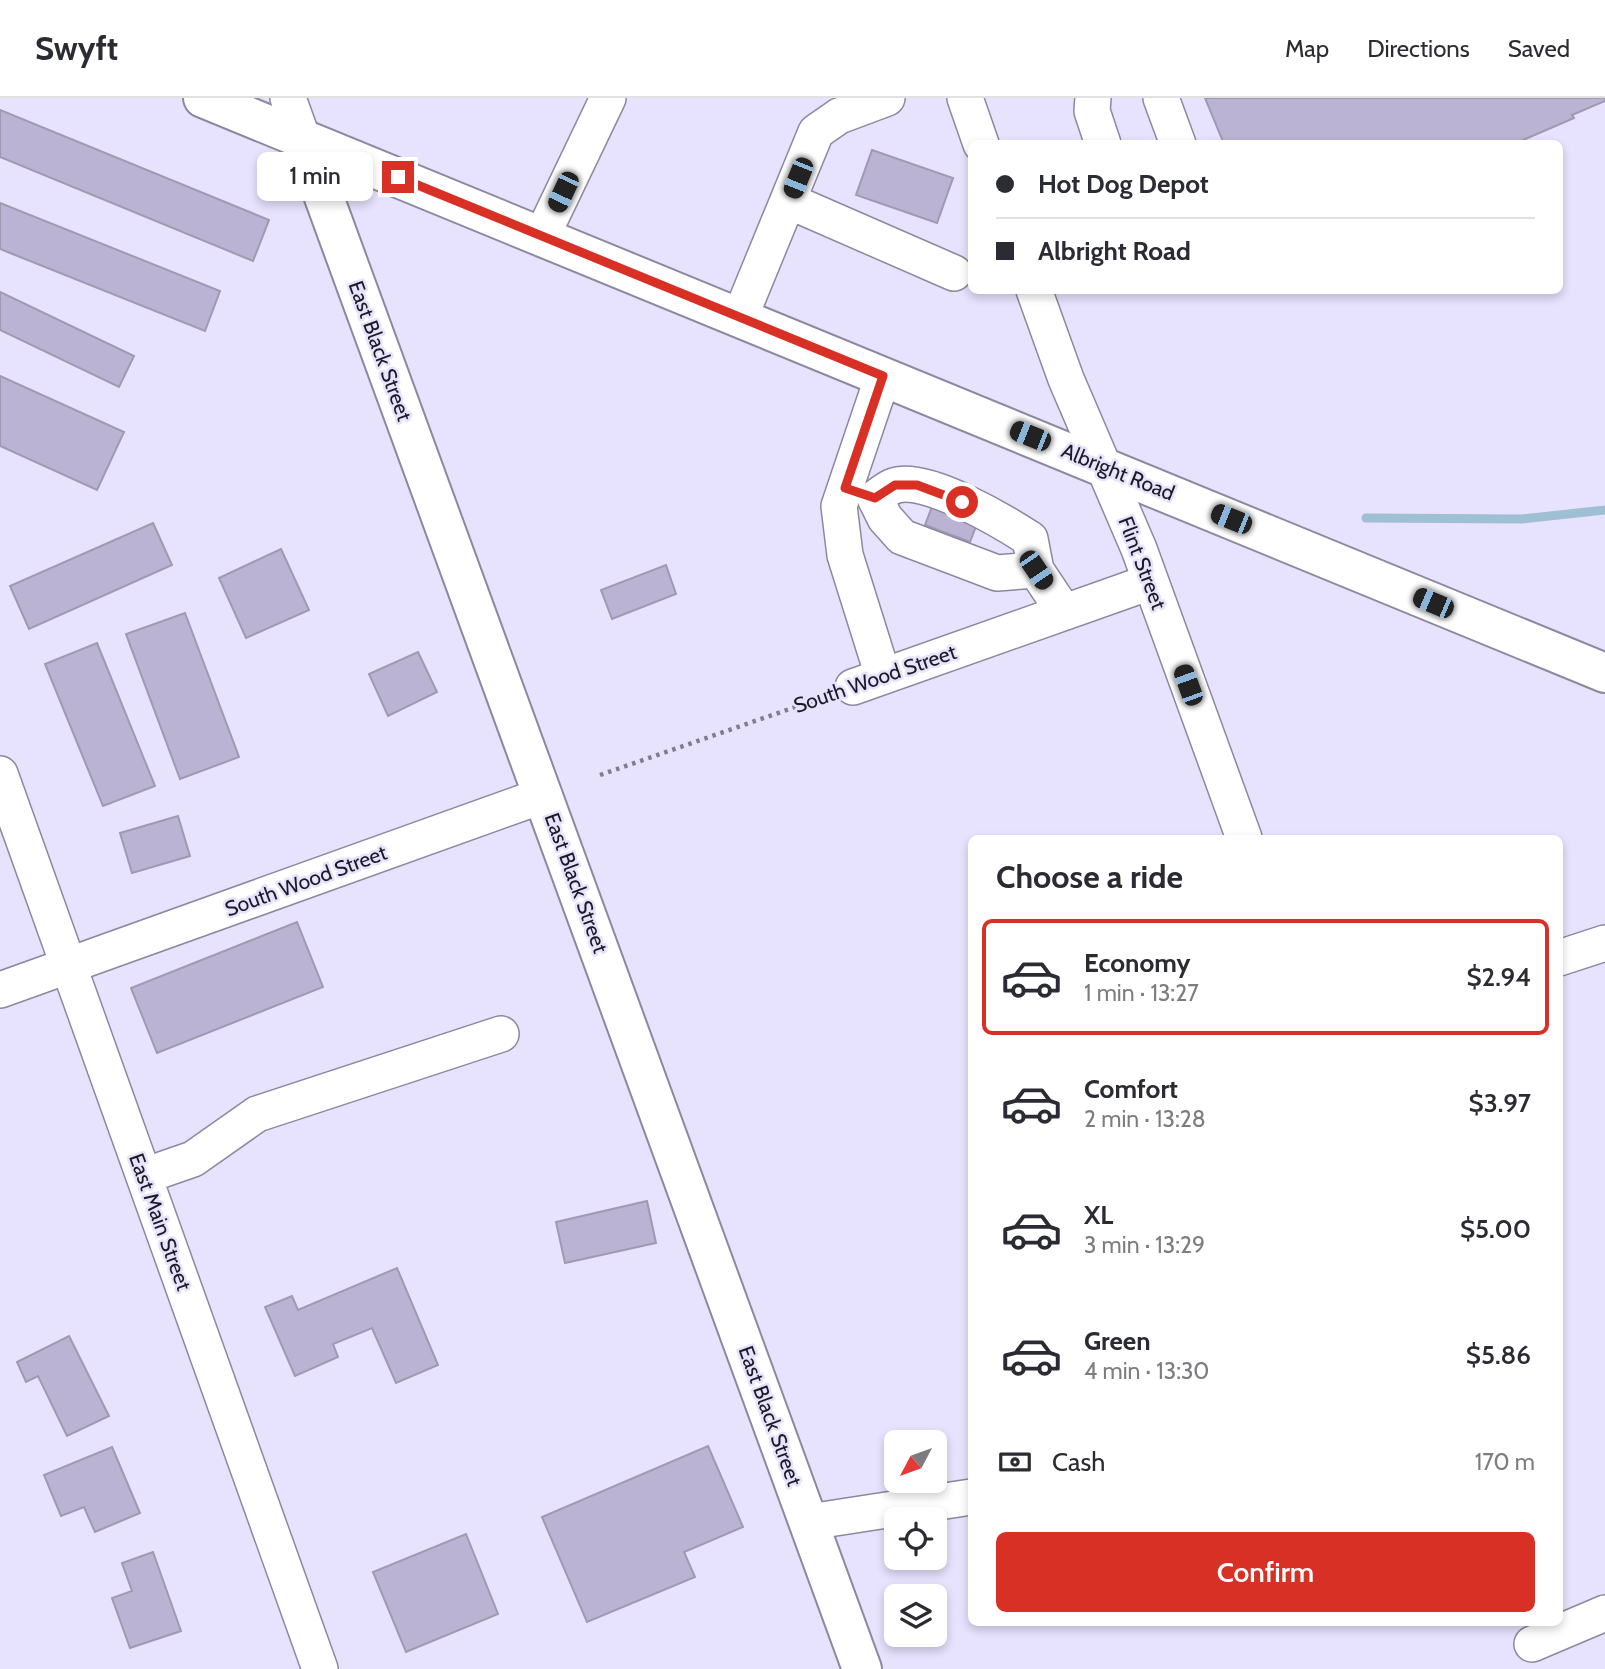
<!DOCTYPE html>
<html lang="en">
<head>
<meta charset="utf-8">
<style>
	:root { --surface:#fff; --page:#f7f7f7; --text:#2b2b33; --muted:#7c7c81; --line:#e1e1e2; --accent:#d93025 }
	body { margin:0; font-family:Cabin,sans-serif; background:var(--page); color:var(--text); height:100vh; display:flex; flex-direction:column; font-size:26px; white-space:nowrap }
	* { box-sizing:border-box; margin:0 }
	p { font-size:23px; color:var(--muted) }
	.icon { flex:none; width:38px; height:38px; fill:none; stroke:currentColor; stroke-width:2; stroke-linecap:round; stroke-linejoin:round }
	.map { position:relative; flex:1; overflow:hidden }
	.panel { position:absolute; left:968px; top:737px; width:595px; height:791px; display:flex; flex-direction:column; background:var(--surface); border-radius:10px; box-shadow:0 4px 10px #0003 }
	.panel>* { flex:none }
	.top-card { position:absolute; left:968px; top:42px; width:595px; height:154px; border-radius:10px; box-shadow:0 4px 10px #0003; display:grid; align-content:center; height:154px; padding:0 28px; background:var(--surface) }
	.needle { width:46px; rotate:229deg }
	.controls { position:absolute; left:884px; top:1332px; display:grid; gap:14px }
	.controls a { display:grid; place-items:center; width:63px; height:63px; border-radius:10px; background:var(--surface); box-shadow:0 4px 10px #0003; font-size:35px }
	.end { position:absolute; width:32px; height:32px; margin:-16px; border:9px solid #d93025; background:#fff; box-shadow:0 0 0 4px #fff }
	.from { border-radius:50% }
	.bubble { position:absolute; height:49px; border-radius:10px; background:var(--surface); box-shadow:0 4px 10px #0003; font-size:23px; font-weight:600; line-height:49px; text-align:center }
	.car { position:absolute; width:21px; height:42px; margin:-21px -10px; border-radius:9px; box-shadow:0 0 5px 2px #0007; background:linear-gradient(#222 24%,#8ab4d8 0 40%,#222 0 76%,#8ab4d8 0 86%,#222 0) }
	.top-card b { display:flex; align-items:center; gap:24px; height:66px; font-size:26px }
	.top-card b+b { border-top:2px solid var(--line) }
	.top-card i { width:18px; height:18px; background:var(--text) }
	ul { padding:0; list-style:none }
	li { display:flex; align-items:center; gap:21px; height:116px; margin:0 14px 10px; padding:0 14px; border:4px solid transparent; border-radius:10px }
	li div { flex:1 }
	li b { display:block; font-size:26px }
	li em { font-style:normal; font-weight:600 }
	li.on { border-color:var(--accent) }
	li>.icon { width:63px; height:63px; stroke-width:1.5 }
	h2 { padding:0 28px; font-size:32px; line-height:84px }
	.pay { display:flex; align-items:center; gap:18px; height:77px; padding:0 28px; font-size:26px }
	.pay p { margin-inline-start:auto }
	.button { display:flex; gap:14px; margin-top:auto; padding:14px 28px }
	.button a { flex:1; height:80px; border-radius:10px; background:var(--accent); color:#fff; font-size:28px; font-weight:600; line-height:80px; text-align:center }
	header { display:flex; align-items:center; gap:42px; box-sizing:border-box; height:98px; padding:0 35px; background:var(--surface); border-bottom:2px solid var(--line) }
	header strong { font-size:33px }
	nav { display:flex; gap:38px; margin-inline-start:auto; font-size:24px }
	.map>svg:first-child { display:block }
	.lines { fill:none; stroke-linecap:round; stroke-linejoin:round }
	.stream { stroke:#9fbfd4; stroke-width:9 }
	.building { fill:#bab3d3; stroke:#9f99b2; stroke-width:2 }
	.minor-casing { stroke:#8d87a0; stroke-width:38 }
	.major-casing { stroke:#8d87a0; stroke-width:42 }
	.highway-casing { stroke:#8d87a0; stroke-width:42 }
	.path { stroke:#807d8f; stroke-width:4.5; stroke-dasharray:3.5 5; stroke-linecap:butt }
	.minor { stroke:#fff; stroke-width:35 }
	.major { stroke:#fff; stroke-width:38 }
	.highway { stroke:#fff; stroke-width:38 }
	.route { stroke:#d93025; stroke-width:9 }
	.labels { text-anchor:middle; stroke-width:5; stroke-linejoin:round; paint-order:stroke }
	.street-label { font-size:21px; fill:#1b1922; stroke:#e7e2fd }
</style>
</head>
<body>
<header>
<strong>Swyft</strong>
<nav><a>Map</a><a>Directions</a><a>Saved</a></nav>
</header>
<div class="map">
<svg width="1605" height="1571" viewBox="0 0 1605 1571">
	<rect width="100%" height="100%" fill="#e7e2fd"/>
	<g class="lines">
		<polyline class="stream" points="1366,420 1522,421 1605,412"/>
	</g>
	<g class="building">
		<polygon points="1205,0 1605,0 1605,3 1572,17 1574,20 1514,46 1224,46"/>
		<polygon points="0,12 269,122 253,163 0,59"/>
		<polygon points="872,52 953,80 937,125 856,97"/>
		<polygon points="0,105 220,193 205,233 0,151"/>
		<polygon points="0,194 134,258 119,289 0,232"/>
		<polygon points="0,278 124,334 97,392 0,348"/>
		<polygon points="933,406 978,423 970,444 925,427"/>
		<polygon points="153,425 172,467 29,531 10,488"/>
		<polygon points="281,451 309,512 246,540 219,480"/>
		<polygon points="666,467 676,496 612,521 601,492"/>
		<polygon points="185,515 239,659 180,681 126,536"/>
		<polygon points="97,545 155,688 103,708 45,566"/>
		<polygon points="418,554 437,594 388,618 369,576"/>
		<polygon points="178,718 190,758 132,775 120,735"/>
		<polygon points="297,824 323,889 157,955 131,890"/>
		<polygon points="647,1103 656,1145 565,1165 556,1124"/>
		<polygon points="397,1170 438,1267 396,1285 372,1230 333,1246 338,1259 295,1278 265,1209 292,1198 298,1212"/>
		<polygon points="69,1238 109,1318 67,1338 38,1278 26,1284 17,1264"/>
		<polygon points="708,1348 743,1429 684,1454 695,1479 587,1524 542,1419"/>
		<polygon points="112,1349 140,1415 95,1434 84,1409 61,1418 44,1377"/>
		<polygon points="466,1436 498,1516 406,1554 373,1474"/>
		<polygon points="153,1454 181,1533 130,1550 112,1500 132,1493 122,1465"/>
	</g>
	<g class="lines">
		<g class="minor-casing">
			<g id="minor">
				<polyline points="288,0 302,39"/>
				<polyline points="965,0 981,46"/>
				<polyline points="1093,0 1092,13 1103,46"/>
				<polyline points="1161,0 1178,46"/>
				<polyline points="789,103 954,175"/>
				<polyline points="542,138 608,0"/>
				<polyline points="1034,192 1066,281 1139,451 1244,740"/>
				<polyline points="740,219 816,34 839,18 887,0"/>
				<polyline points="883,278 839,408 845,457 883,578"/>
				<path d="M1036 472 997 475 902 439 885 420 875 400C881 396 887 390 894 388 924 376 1004 424 1030 441L1036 472 1064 514"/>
				<polyline points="853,589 1150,484"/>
				<polyline points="0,676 320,1571"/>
				<polyline points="1559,860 1605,845"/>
				<polyline points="0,892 544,697"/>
				<polyline points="144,1078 193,1061 257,1016 501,936"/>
				<polyline points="809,1424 971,1399"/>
				<polyline points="1532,1546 1605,1515"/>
			</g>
		</g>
		<g class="major-casing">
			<polyline id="major" points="302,39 862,1571"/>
		</g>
		<g class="highway-casing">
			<polyline id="highway" points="203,0 1605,575"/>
		</g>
		<polyline class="path" points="600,677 824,599"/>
		<use href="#minor" class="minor"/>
		<use href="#major" class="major"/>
		<use href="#highway" class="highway"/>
	</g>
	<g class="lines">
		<polyline class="route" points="398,79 883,278 845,390 875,400 895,387 917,387 962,404"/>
	</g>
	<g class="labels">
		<g class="street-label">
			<text transform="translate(380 253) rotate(70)" y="7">East Black Street</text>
			<text transform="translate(1118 374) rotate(22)" y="7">Albright Road</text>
			<text transform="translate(1142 465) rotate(69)" y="7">Flint Street</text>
			<text transform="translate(875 581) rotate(-19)" y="7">South Wood Street</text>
			<text transform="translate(306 783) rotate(-20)" y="7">South Wood Street</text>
			<text transform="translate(576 785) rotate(70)" y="7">East Black Street</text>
			<text transform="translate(160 1124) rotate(70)" y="7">East Main Street</text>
			<text transform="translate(770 1318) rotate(70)" y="7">East Black Street</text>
		</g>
	</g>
</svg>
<div class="controls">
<a><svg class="needle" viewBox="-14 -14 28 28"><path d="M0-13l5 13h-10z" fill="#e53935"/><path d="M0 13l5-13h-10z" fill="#7c7c81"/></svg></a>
<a><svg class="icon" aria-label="locate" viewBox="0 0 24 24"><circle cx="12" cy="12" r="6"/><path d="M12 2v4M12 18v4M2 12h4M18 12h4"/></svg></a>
<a><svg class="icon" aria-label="layers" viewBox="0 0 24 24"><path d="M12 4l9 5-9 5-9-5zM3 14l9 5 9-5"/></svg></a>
</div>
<i class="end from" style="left:962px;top:404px"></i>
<i class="end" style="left:398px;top:79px"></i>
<div class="bubble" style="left:257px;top:54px;width:116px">1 min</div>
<i class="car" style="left:798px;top:80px;rotate:202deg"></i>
<i class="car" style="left:563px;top:94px;rotate:205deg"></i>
<i class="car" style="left:1030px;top:338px;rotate:292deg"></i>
<i class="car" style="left:1231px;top:421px;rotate:292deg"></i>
<i class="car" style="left:1036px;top:472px;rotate:146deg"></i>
<i class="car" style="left:1433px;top:505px;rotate:293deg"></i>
<i class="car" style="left:1188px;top:587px;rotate:340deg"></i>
<div class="top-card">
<b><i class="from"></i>Hot Dog Depot</b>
<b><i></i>Albright Road</b>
</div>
<section class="panel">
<h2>Choose a ride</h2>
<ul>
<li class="on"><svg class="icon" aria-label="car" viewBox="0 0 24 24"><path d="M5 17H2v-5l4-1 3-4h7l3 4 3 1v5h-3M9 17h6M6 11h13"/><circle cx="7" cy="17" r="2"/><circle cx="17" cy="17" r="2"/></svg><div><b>Economy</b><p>1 min · 13:27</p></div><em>$2.94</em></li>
<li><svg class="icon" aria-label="car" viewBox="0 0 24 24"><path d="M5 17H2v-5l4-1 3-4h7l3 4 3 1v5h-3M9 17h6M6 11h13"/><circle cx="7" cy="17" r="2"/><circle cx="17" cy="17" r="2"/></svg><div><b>Comfort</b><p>2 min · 13:28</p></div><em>$3.97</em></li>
<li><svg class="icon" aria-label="car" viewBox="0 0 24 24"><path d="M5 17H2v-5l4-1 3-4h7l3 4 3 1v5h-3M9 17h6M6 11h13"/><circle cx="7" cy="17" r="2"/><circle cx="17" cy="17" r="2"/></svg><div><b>XL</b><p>3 min · 13:29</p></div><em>$5.00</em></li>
<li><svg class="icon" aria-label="car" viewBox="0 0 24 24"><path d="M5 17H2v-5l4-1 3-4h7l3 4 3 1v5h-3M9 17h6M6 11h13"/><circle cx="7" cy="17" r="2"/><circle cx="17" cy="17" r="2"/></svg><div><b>Green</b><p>4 min · 13:30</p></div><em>$5.86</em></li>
</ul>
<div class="pay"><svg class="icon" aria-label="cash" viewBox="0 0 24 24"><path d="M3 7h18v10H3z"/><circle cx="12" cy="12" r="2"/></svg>Cash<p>170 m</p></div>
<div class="button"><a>Confirm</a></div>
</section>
</div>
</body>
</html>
